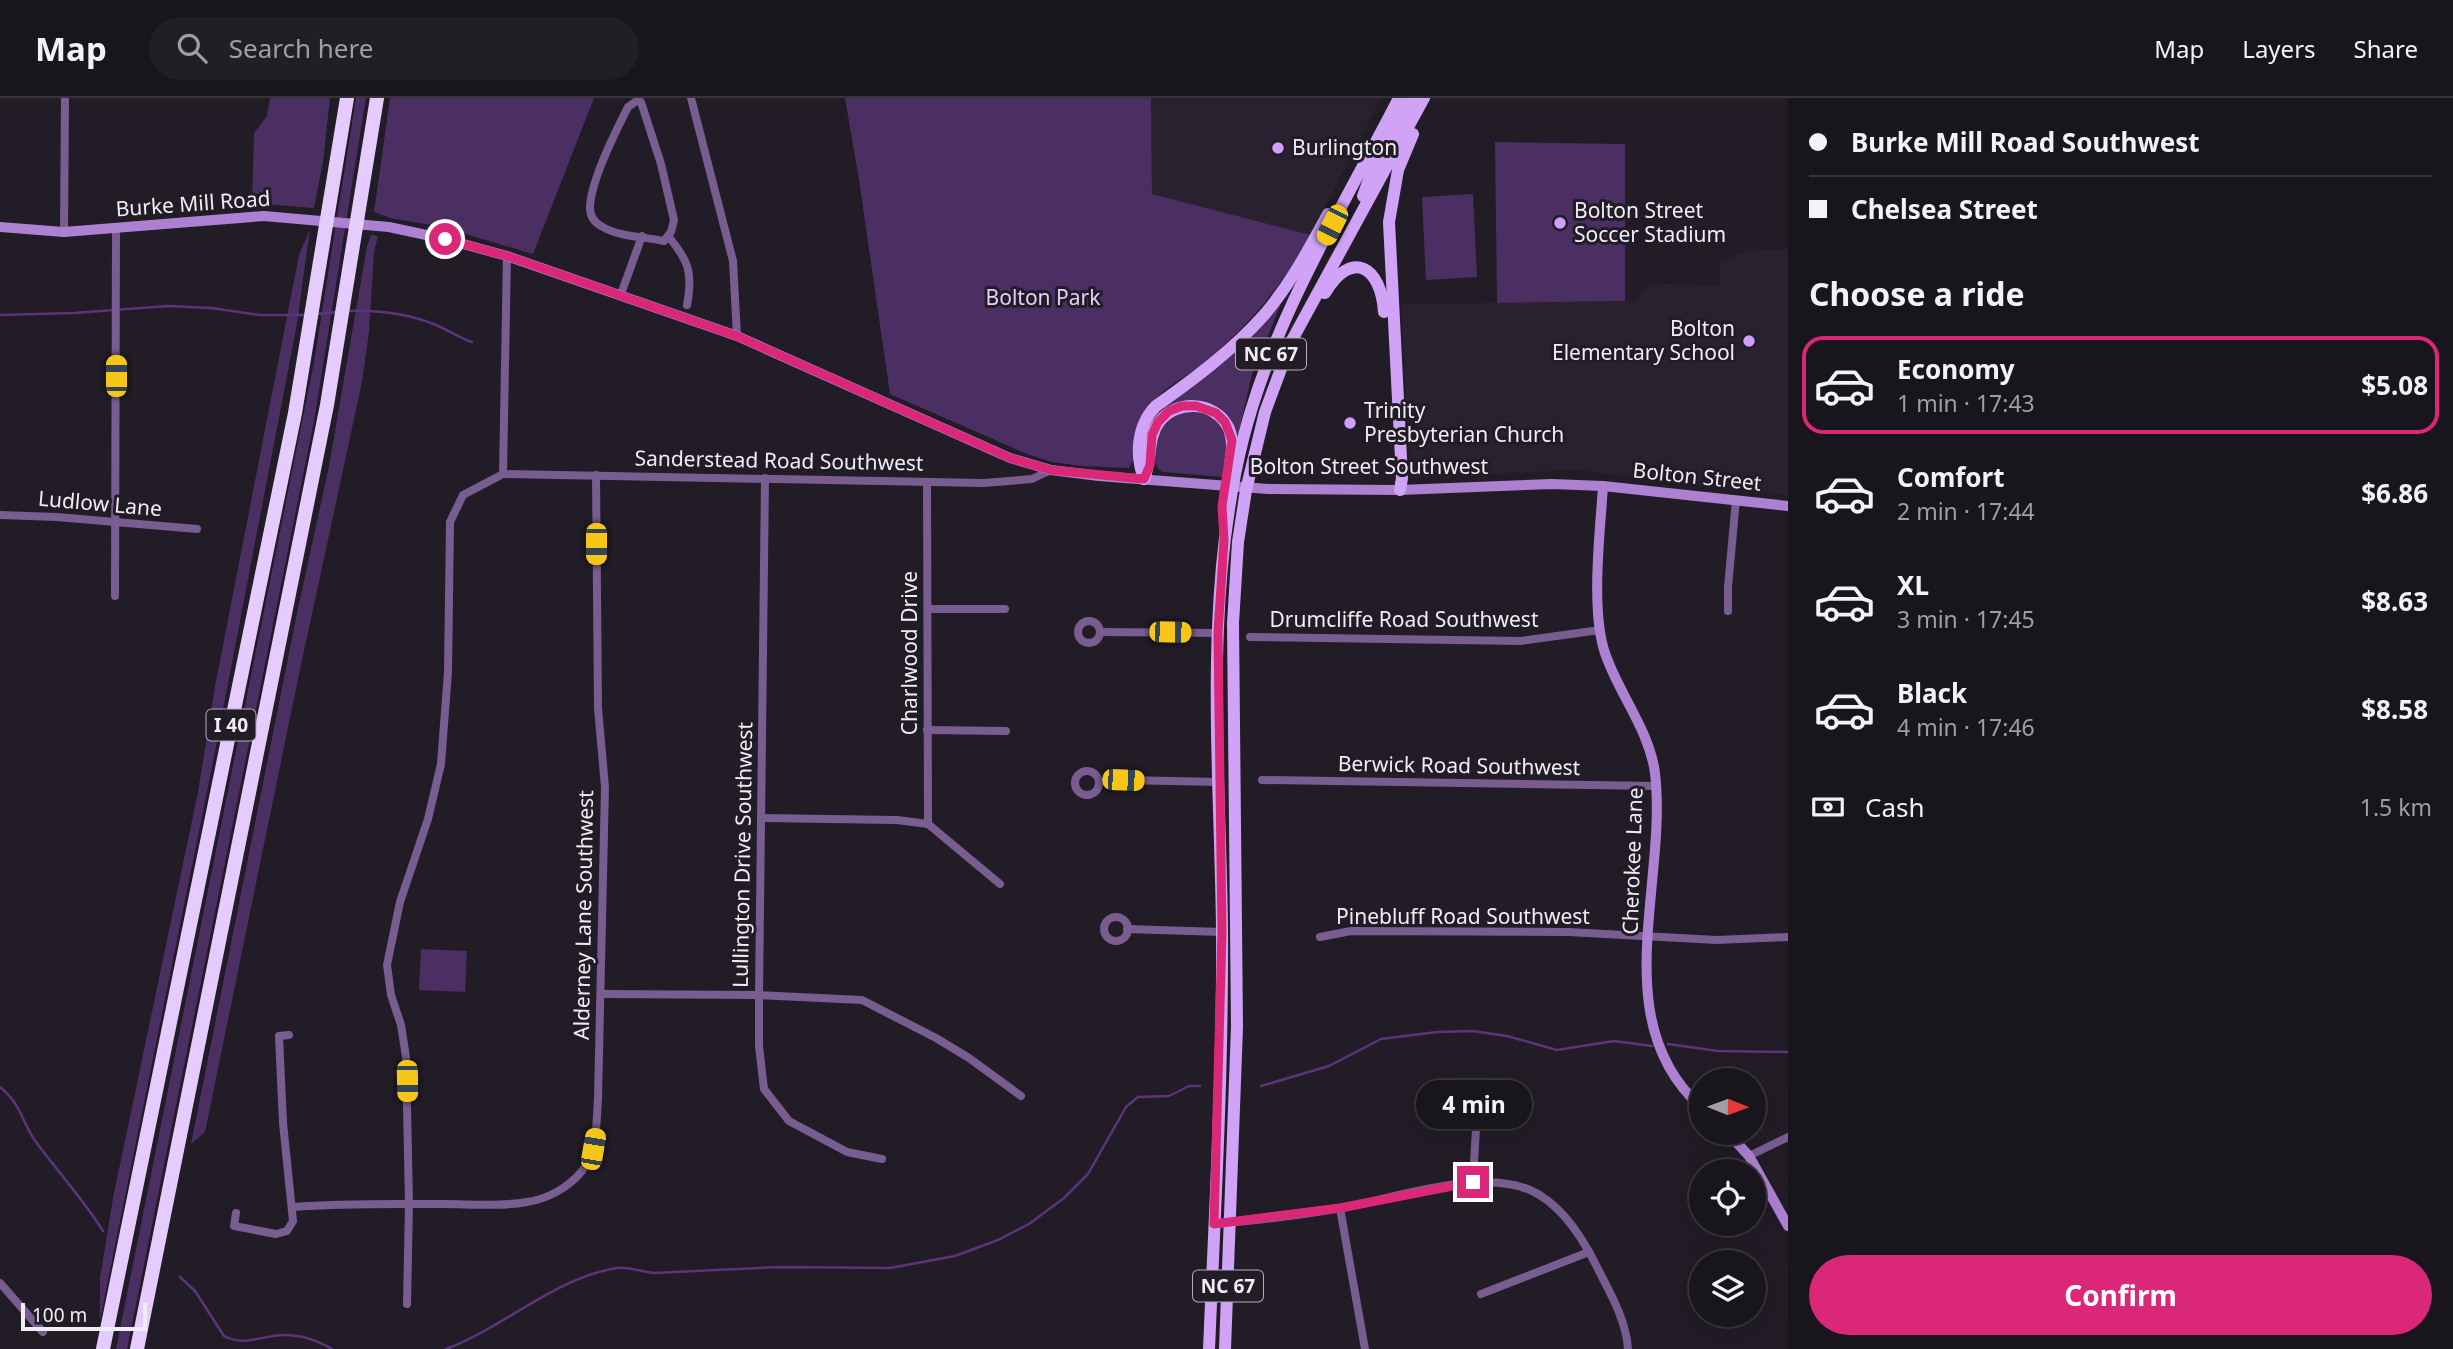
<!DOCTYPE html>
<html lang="en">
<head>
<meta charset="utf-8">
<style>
	:root { --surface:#19151c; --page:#221e25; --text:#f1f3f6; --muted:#9f9fa3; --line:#37343b; --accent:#db2777 }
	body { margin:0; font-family:"Noto Sans",sans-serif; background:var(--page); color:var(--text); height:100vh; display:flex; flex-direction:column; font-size:26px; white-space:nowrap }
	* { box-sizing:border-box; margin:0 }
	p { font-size:23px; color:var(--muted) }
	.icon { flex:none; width:38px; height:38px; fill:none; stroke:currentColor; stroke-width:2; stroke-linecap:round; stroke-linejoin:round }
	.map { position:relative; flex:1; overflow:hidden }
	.sheet { display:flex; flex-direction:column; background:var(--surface); width:665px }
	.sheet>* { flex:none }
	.hud { display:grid; align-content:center; height:154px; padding:0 21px; background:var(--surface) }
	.needle { width:46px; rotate:91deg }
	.controls { position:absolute; left:1689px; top:970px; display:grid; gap:14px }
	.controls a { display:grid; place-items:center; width:77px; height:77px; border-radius:50%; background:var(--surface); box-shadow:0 7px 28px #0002,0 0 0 2px var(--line); font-size:35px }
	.scale { position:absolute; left:21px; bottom:18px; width:126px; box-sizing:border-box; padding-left:7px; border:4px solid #f0edf4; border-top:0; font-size:19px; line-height:24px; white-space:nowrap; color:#f0edf4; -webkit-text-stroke:5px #211c26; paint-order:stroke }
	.end { position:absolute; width:32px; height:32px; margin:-16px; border:9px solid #db2777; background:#fff; box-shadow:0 0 0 4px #fff }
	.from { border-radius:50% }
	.bubble { position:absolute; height:49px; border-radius:24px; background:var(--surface); box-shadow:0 7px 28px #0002,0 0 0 2px var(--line); font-size:23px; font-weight:700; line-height:49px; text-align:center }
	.car { position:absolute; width:21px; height:42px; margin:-21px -10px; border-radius:9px; box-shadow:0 0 5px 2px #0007; background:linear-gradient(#f5c518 24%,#345 0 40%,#f5c518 0 76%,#345 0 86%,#f5c518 0) }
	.hud b { display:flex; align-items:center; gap:24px; height:66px; font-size:26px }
	.hud b+b { border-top:2px solid var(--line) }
	.hud i { width:18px; height:18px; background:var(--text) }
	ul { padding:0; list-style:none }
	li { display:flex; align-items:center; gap:21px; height:98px; margin:0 14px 10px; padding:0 7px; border:4px solid transparent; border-radius:21px }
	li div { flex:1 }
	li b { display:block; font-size:26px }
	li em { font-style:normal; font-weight:700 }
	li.active { border-color:var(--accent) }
	li>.icon { width:63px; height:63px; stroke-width:1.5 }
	h2 { padding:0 21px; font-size:32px; line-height:84px }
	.pay { display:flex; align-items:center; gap:18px; height:77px; padding:0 21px; font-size:26px }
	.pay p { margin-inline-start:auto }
	.action { display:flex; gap:14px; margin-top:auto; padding:14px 21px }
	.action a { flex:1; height:80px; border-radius:42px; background:var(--accent); color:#fff; font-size:28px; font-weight:700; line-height:80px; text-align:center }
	header { display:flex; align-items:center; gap:42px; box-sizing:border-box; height:98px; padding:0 35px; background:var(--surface); border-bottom:2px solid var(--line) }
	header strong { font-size:33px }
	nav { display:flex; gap:38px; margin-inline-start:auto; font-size:24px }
	.search { width:490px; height:63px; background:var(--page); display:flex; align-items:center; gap:18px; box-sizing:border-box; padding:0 24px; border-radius:38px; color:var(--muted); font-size:26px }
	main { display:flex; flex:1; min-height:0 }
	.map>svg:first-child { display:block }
	.built { fill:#292030 }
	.green { fill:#4b2e62 }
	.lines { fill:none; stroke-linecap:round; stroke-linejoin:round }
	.stream { stroke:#5e337d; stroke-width:2.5 }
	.street { stroke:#795d90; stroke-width:8 }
	.secondary { stroke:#ad81d2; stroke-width:10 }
	.primary { stroke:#d0a3f7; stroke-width:12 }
	.highway { stroke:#e6ccfe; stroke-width:14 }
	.route { stroke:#db2777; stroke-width:9 }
	.poi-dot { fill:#d29dfd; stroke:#211c26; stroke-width:2.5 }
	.labels { text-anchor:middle; stroke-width:6; stroke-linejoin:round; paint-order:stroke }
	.shield { fill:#211c26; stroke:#b2aeb6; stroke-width:2 }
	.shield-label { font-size:19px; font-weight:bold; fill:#f0edf4 }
	.poi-label { font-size:21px; fill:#f0edf4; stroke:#211c26; text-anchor:start }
	.street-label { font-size:21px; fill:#f0edf4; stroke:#211c26 }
	.park-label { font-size:21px; fill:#e4cef8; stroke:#211c26 }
</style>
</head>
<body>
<header>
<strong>Map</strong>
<div class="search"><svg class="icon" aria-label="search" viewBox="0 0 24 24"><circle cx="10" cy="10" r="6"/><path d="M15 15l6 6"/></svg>Search here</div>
<nav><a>Map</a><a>Layers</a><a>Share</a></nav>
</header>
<main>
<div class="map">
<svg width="1788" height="1251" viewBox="0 0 1788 1251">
	<rect width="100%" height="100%" fill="#211c26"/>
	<g class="built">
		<polygon points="1151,0 1381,0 1311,137 1152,96"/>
		<polygon points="1788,151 1788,398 1578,372 1410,380 1401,206 1636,203 1649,185 1719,188 1720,164 1744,154"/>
	</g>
	<g class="green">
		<polygon points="270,0 330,0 323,64 314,110 252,105 254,35 267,18"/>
		<polygon points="356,0 366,0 314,323 127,1251 116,1251 314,264"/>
		<polygon points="390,0 594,0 533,156 442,129 390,120 374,114"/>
		<path d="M845 0H1151L1152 96 1311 137C1281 188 1253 223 1208 262 1190 277 1163 289 1149 309 1135 327 1141 352 1129 370L1081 368 1052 364 1027 356 890 296 859 82Z"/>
		<polygon points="1495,44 1625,46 1625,203 1497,205"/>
		<polygon points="1473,96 1477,179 1426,182 1422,99"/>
		<polygon points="310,131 297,226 212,669 100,1222 100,1180 113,1100 198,694 216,583 299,157"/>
		<polygon points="371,137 378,138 374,154 369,234 362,284 298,581 205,1034 191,1046 297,515 329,368 367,148"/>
		<polygon points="1281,206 1252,276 1236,347 1221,314 1166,312 1162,307"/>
		<path d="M1192 312C1199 314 1208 316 1214 320 1233 332 1228 360 1224 379L1162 374C1147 363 1155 329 1170 319 1176 316 1185 314 1192 312Z"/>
		<polygon points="421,851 467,853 465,894 419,892"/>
	</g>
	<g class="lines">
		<g class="stream">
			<path d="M348 213C377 212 409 216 436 227 448 232 459 240 472 244"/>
			<polyline points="317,216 338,214"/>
			<polyline points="0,217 74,215 168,208 211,210 260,217 307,217"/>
			<polyline points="1668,946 1718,953 1788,954"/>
			<polyline points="1261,988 1329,968 1381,941 1437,934 1473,933 1507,938 1557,952 1614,943 1652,948"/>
			<path d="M0 989C22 1007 21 1023 36 1044 58 1074 83 1101 103 1133"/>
			<path d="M180 1179 195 1193 224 1238C245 1249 263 1237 284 1237 303 1237 316 1242 332 1251"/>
			<path d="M446 1251C505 1229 554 1180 617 1170 626 1168 644 1174 654 1175L780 1169 890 1170 955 1158 998 1142 1029 1126 1064 1100 1088 1076 1126 1009 1138 999 1169 998 1189 988H1200"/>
		</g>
		<g class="street">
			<polyline points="691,0 733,163 737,238"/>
			<path d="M638 2 641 4 661 66 674 122 671 134 664 143C645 139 618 139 601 128 594 124 590 118 590 110 590 84 616 33 628 9Z"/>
			<polyline points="64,134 65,0"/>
			<path d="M668 138C689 163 693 175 687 207"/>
			<polyline points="621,196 642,138"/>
			<polyline points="503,376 984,385 1032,381 1051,372"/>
			<polyline points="765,380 759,897 759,948 764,991 789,1023 847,1054 882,1061"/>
			<polyline points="927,384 928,726"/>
			<polyline points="0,417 57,419 197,431"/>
			<polyline points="115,498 116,130"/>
			<polyline points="928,511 1005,511"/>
			<polyline points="1728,513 1728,489 1736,402"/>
			<circle cx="1089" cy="534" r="11"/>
			<polyline points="1100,534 1218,535"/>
			<polyline points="1250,539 1521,543 1600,532"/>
			<polyline points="927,632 1006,633"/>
			<circle cx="1087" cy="685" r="12"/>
			<polyline points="1262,682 1656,688"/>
			<polyline points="1099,684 1123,682 1219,684"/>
			<polyline points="761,720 897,722 928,726 1000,786"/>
			<circle cx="1116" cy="831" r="12"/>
			<polyline points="1127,831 1222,834"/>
			<polyline points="1320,839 1351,833 1568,834 1717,842 1788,839"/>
			<polyline points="602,896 759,897 862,902 936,940 969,960 1021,998"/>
			<polyline points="1749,1058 1788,1039"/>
			<polyline points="1473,1084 1477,1012"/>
			<path d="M293 1109C343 1105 392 1106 442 1106 470 1106 500 1109 527 1104 548 1101 569 1089 582 1073 598 1053 596 1025 598 1001L605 689 598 610 596 377"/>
			<polyline points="1340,1110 1365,1251"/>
			<polyline points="236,1115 234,1128 276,1136 287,1133 293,1123 283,1025 279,938 289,937"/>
			<path d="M1214 1126C1257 1123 1300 1117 1342 1110 1394 1100 1480 1070 1530 1092 1560 1105 1582 1139 1596 1167 1609 1193 1626 1221 1628 1251"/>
			<polyline points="0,1185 43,1234"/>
			<polyline points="1481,1196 1589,1154"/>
			<polyline points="407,1206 409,1106 406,959 401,927 391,897 387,867 400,804 428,721 441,666 448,574 450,424 463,397 503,376 507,158"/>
		</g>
		<g class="secondary">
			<polyline points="0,129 64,134 264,118 389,129 445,141 507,158 737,238 1010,360 1051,372 1099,378 1268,391 1400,392 1552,386 1603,388 1788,408"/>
			<path d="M1603 388C1600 435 1591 508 1604 552 1617 594 1649 630 1655 675 1668 785 1605 923 1701 1009"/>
			<polyline points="1727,1034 1749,1058 1788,1128"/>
		</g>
		<g class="primary">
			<polyline points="1363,98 1371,76 1412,0"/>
			<path d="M1325 195C1352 150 1381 169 1384 214"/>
			<path d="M1144 381C1135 357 1137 327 1156 308 1194 281 1233 252 1264 217 1290 187 1309 151 1328 116"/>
			<path d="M1144 381C1152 362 1147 340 1159 324 1176 301 1215 303 1228 329 1234 341 1232 354 1230 367"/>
			<polyline points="1400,392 1402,380 1389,124 1398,72 1413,36"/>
			<path d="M1209 1251C1215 1111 1223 971 1222 830 1220 667 1203 500 1243 341 1274 219 1342 111 1399 0"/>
			<polyline points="1225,1251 1237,929 1233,525 1238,444 1246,392 1265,314 1291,244 1424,0"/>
		</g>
		<g class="highway">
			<polyline points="103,1251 295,315 347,0"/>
			<polyline points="137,1251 327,307 377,0"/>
		</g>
	</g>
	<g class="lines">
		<polyline class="route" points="445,141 507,158 737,238 1010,360 1051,372 1144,381 1150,367 1152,337 1158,324 1169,313 1182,308 1196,308 1216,315 1225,324 1232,342 1222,408 1224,442 1218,535 1222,834 1214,1126 1340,1110 1473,1084"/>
	</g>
	<g class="poi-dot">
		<circle cx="1278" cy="50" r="7"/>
		<circle cx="1560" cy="125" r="7"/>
		<circle cx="1749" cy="243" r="7"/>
		<circle cx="1350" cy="325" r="7"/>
	</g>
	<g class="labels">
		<g class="shield">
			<rect x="1236" y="240.5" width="70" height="31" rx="5"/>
			<rect x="206.5" y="611.5" width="49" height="31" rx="5"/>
			<rect x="1193" y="1172.5" width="70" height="31" rx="5"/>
		</g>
		<g class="shield-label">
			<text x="1271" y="263">NC 67</text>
			<text x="231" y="634">I 40</text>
			<text x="1228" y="1195">NC 67</text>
		</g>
		<g class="poi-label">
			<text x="1292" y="57">Burlington</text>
			<text x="1574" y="120">Bolton Street<tspan x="1574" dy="24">Soccer Stadium</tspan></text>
			<text x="1735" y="238" text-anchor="end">Bolton<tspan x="1735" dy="24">Elementary School</tspan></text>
			<text x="1364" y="320">Trinity<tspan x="1364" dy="24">Presbyterian Church</tspan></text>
		</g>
		<g class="street-label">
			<text transform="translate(193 106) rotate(-4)" y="7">Burke Mill Road</text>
			<text transform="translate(779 363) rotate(1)" y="7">Sanderstead Road Southwest</text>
			<text x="1369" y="376">Bolton Street Southwest</text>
			<text transform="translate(1697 379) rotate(6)" y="7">Bolton Street</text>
			<text transform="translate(100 406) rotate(5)" y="7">Ludlow Lane</text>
			<text x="1404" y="529">Drumcliffe Road Southwest</text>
			<text transform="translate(910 555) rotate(-90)" y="7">Charlwood Drive</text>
			<text transform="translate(1459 668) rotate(1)" y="7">Berwick Road Southwest</text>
			<text transform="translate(743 757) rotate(-89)" y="7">Lullington Drive Southwest</text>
			<text transform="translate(1633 763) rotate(-88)" y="7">Cherokee Lane</text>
			<text transform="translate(584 817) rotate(-89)" y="7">Alderney Lane Southwest</text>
			<text x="1463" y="826">Pinebluff Road Southwest</text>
		</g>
		<g class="park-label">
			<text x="1043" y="207">Bolton Park</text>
		</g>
	</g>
</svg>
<div class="controls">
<a><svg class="needle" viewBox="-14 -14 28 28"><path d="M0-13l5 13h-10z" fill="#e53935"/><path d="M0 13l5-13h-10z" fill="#9f9fa3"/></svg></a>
<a><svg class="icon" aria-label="locate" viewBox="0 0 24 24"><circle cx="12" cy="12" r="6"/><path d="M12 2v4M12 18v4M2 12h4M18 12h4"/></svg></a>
<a><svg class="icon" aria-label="layers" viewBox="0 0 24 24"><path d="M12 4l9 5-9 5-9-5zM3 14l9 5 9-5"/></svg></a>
</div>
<div class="scale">100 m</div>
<i class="end from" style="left:445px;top:141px"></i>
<i class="end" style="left:1473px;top:1084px"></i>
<div class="bubble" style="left:1416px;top:982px;width:116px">4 min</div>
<i class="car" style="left:1332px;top:127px;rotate:207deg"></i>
<i class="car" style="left:116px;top:278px;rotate:0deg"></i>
<i class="car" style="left:596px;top:446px;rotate:180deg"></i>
<i class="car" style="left:1170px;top:534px;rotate:91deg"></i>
<i class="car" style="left:1123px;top:682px;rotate:92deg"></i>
<i class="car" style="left:407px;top:983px;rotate:179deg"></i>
<i class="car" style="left:593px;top:1051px;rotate:10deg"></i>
</div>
<section class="sheet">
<div class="hud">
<b><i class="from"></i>Burke Mill Road Southwest</b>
<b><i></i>Chelsea Street</b>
</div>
<h2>Choose a ride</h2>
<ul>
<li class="active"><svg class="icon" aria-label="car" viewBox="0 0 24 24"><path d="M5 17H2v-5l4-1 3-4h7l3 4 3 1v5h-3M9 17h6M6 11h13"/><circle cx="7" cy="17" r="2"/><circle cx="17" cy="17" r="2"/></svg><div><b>Economy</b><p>1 min · 17:43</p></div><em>$5.08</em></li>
<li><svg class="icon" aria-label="car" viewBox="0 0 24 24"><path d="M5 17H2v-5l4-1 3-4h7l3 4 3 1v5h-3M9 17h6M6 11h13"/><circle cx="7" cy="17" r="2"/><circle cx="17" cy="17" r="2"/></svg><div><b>Comfort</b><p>2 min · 17:44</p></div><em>$6.86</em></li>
<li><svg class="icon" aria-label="car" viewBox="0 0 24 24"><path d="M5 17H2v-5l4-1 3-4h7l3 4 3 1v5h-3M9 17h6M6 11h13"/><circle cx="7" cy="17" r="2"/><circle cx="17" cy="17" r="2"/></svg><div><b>XL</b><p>3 min · 17:45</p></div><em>$8.63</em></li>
<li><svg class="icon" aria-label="car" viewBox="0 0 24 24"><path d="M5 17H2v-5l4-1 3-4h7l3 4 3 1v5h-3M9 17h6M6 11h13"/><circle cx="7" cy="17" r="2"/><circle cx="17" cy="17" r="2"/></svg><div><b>Black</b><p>4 min · 17:46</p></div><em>$8.58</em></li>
</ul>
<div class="pay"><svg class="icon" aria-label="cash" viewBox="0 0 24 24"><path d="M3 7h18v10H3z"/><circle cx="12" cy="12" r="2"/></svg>Cash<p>1.5 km</p></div>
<div class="action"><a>Confirm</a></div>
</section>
</main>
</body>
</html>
